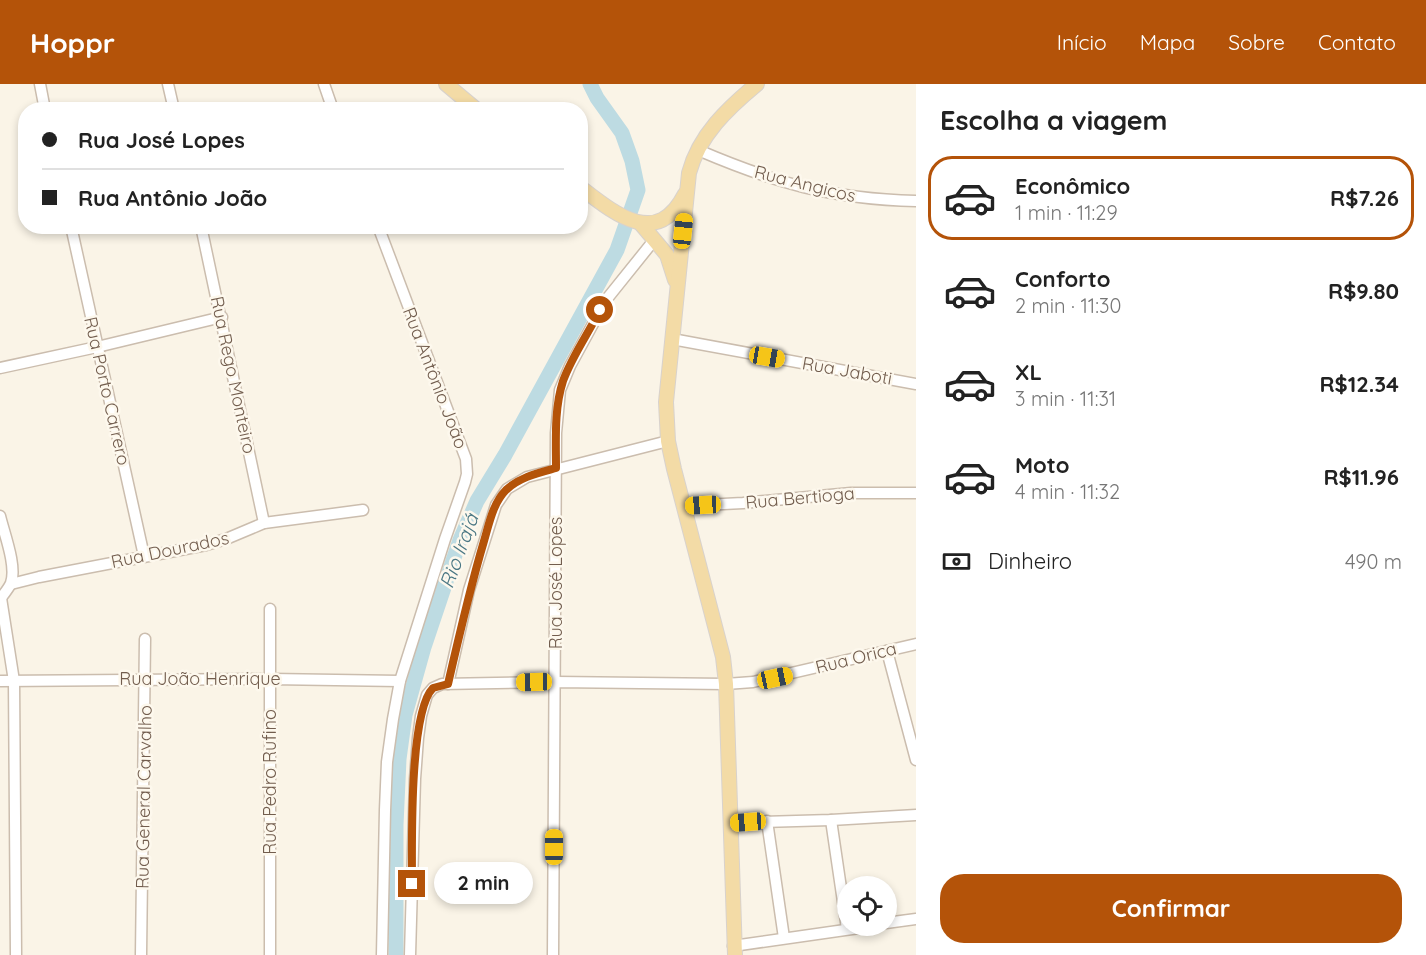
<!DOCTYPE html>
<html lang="pt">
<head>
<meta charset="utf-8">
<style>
	:root { --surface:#fff; --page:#f2f2f2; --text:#222; --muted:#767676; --line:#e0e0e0; --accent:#b45309 }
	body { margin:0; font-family:Quicksand,sans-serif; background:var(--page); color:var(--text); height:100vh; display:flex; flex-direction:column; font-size:22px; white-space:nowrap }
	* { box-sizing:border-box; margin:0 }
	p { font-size:20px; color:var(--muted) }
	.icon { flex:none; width:33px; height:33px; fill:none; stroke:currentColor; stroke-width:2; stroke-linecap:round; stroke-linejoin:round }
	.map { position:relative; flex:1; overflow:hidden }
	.drawer { display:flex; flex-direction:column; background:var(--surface); width:510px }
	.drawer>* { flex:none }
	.banner { position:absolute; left:18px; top:18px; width:570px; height:132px; border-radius:24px; box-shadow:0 3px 9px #0003; display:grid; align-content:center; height:132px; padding:0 24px; background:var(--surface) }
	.fabs { position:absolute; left:837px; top:792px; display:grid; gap:12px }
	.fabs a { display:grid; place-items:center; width:60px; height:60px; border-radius:50%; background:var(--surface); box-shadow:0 3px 9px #0003; font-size:30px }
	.end { position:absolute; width:27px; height:27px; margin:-14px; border:8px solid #b45309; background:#fff; box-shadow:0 0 0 3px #fff }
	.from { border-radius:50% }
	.bubble { position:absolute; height:42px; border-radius:21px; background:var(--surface); box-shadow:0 3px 9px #0003; font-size:20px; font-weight:700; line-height:42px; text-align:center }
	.car { position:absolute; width:18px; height:36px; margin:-18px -9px; border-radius:8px; box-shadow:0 0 4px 2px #0007; background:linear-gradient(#f5c518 24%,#345 0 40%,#f5c518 0 76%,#345 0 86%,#f5c518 0) }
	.banner b { display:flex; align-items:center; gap:21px; height:57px; font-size:22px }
	.banner b+b { border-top:2px solid var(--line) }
	.banner i { width:15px; height:15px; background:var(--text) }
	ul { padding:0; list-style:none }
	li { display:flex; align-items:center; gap:18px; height:84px; margin:0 12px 9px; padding:0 12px; border:3px solid transparent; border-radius:24px }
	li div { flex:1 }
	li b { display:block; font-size:22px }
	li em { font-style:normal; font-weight:700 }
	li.active { border-color:var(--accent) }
	li>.icon { width:54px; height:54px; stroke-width:1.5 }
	h2 { padding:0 24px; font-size:27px; line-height:72px }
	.pay { display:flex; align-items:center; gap:15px; height:66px; padding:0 24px; font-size:22px }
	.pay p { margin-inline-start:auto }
	.action { display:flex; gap:12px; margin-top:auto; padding:12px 24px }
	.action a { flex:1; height:69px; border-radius:24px; background:var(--accent); color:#fff; font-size:24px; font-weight:700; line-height:69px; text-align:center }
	header { display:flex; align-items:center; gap:36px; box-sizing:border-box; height:84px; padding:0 30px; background:var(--accent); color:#fff }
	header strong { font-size:28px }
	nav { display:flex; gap:33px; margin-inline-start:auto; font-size:21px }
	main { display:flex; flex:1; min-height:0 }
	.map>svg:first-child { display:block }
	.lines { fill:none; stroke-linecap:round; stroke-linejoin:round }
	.river { stroke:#bddbe2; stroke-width:15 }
	.minor-casing { stroke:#cbbdae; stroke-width:13 }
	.major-casing { stroke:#d8d2cd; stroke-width:16 }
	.minor { stroke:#fff; stroke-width:10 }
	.major { stroke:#f3dba6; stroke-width:14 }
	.route { stroke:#b45309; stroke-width:8 }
	.labels { text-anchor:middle; stroke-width:5; stroke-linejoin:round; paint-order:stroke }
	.street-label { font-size:18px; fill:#725d4e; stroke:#fdf8ed }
	.water-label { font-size:20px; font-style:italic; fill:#497683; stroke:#fdf8ed }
</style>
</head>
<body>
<header>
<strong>Hoppr</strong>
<nav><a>Início</a><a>Mapa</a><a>Sobre</a><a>Contato</a></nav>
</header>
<main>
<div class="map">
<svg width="916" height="871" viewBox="0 0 916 871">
	<rect width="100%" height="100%" fill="#faf4e7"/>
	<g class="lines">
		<polyline class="river" points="396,871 396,741 399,675 405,631 424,563 460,456 477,417 505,371 617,166 638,106 632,77 622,49 597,14 590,0"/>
		<g class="minor-casing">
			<g id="minor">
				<polyline points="40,0 45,26"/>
				<polyline points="168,0 174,26"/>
				<polyline points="324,0 333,26"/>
				<path d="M698 66C775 99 831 115 916 117"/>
				<polyline points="71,142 144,472"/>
				<polyline points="201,142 264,439"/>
				<polyline points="378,142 466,375 467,390 465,398 445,455 400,597 393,635 387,678 385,726 382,871"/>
				<polyline points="672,255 916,300"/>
				<polyline points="0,284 97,263 222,233"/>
				<polyline points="684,422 743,419 851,409 916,409"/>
				<path d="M0 432C4 449 17 482 11 499 9 504 4 510 0 515"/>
				<polyline points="11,500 39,493 206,461 226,455 264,439 363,426"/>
				<polyline points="1,514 14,597 16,871"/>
				<polyline points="270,525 270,871"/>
				<polyline points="887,567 916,676"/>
				<polyline points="0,597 271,595 400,597"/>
				<polyline points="448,600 469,506 496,421 507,405 527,393 668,357"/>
				<polyline points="831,736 847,845"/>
				<polyline points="767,737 784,854"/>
				<polyline points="730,739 831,736 916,731"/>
				<polyline points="886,839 916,835"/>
				<polyline points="733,862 873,842"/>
				<polyline points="141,871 145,555"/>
				<polyline points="410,871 415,695 418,654 421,632 427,611 433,604 442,600 556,598 726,600 753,598 916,560"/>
				<polyline points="553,871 556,349 560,306 570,282 606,216 655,155"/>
			</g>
		</g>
		<g class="major-casing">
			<g id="major">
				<polyline points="446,0 477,26"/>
				<path d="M580 103C615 130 657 165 685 110"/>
				<polyline points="641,140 667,171 675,196"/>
				<path d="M735 871 726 600 723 573 674 385 668 357 666 318 689 89C699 51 728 24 757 0"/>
			</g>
		</g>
		<use href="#minor" class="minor"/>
		<use href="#major" class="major"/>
	</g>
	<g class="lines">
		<path class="route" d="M412 800C412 762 409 628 433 604L448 600C459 552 470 504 484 457 489 440 493 419 506 406 520 393 538 389 556 384 556 355 554 325 563 297 572 272 588 250 600 226"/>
	</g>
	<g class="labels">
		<g class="street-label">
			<text transform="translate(805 100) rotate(14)" y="6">Rua Angicos</text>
			<text transform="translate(847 287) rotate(10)" y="6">Rua Jaboti</text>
			<text transform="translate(233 291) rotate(78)" y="6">Rua Rego Monteiro</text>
			<text transform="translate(435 294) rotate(69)" y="6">Rua Antônio João</text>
			<text transform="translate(107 307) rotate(77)" y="6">Rua Porto Carrero</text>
			<text transform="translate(800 414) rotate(-5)" y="6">Rua Bertioga</text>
			<text transform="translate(170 466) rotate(-12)" y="6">Rua Dourados</text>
			<text transform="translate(556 499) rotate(-90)" y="6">Rua José Lopes</text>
			<text transform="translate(856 574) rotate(-14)" y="6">Rua Orica</text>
			<text x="200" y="601">Rua João Henrique</text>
			<text transform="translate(270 698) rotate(-90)" y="6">Rua Pedro Rufino</text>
			<text transform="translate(144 713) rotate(-89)" y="6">Rua General Carvalho</text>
		</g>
		<g class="water-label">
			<text transform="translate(459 467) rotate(-70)" y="7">Rio Irajá</text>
		</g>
	</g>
</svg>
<div class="fabs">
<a><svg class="icon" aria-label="locate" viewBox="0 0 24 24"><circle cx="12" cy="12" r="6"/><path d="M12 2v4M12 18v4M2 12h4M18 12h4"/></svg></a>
</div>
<i class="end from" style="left:600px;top:226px"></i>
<i class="end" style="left:412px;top:800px"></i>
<div class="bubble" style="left:434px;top:778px;width:99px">2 min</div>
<i class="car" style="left:683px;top:147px;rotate:6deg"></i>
<i class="car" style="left:767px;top:273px;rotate:100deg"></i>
<i class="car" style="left:703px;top:421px;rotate:267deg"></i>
<i class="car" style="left:775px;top:594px;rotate:78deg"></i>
<i class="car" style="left:534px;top:598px;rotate:269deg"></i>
<i class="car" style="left:748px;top:738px;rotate:266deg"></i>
<i class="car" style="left:554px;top:763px;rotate:0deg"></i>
<div class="banner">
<b><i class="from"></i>Rua José Lopes</b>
<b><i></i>Rua Antônio João</b>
</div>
</div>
<section class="drawer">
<h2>Escolha a viagem</h2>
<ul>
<li class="active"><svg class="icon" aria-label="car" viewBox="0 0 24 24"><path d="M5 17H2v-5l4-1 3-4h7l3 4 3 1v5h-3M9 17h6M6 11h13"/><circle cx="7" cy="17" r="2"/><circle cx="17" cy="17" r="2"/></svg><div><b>Econômico</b><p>1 min · 11:29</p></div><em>R$7.26</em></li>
<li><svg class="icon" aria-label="car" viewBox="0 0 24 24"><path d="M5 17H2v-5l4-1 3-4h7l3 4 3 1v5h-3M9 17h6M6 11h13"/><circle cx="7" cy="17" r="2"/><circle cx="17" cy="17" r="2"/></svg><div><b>Conforto</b><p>2 min · 11:30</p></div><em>R$9.80</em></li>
<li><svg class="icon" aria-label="car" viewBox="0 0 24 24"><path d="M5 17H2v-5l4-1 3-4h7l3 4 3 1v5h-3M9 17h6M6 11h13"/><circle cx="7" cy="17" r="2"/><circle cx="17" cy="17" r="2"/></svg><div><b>XL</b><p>3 min · 11:31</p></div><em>R$12.34</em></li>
<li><svg class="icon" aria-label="car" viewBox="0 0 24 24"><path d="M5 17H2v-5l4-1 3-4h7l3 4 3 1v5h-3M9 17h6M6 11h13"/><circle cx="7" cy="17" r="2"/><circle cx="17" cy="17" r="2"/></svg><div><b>Moto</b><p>4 min · 11:32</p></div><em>R$11.96</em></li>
</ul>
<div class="pay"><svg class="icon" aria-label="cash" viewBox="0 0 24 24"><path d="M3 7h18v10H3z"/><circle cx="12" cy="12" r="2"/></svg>Dinheiro<p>490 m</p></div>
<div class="action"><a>Confirmar</a></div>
</section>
</main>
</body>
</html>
